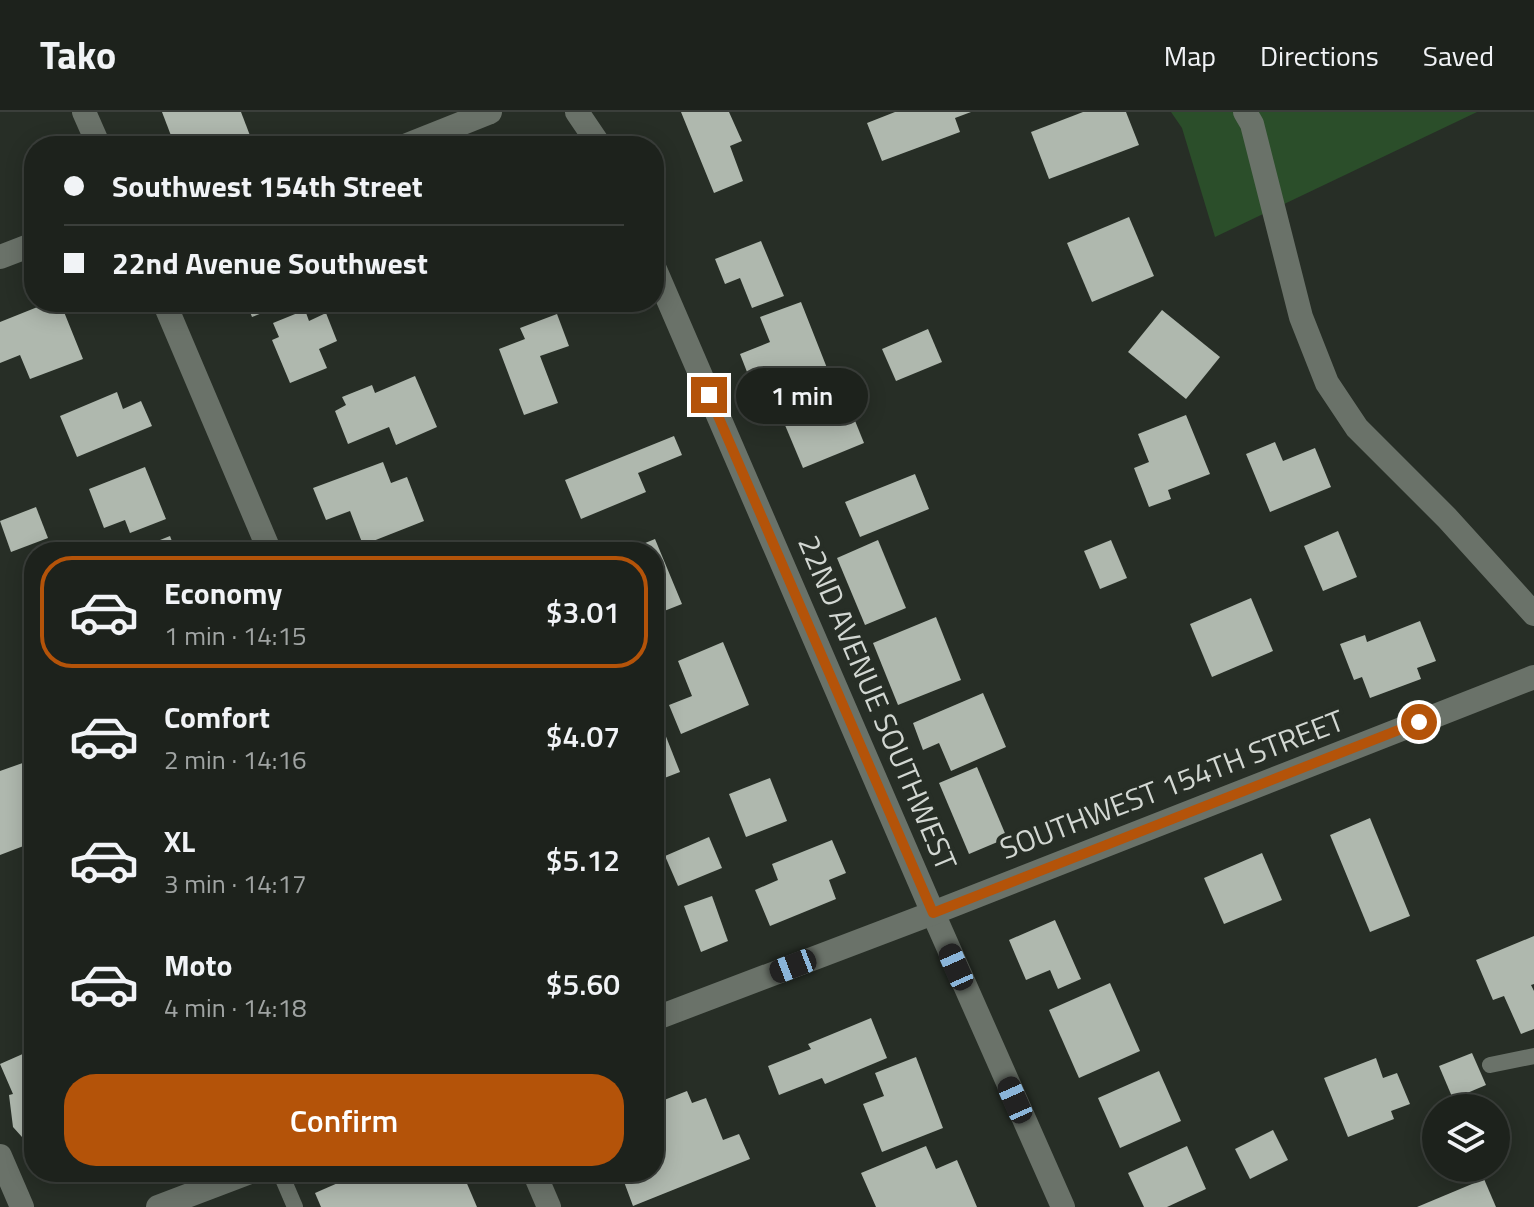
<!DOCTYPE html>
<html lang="en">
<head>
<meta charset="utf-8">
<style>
	:root { --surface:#1d221c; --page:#252a25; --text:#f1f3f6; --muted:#a0a4a3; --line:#3b3f3b; --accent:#b45309 }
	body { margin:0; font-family:"Titillium Web",sans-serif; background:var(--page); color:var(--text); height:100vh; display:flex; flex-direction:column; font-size:30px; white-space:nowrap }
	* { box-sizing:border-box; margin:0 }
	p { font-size:26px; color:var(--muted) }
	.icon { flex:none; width:44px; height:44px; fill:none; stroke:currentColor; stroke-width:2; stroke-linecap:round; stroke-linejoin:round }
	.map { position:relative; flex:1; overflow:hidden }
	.sheet { position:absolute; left:24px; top:430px; width:640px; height:640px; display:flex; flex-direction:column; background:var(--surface); border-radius:32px; box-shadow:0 4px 20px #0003,0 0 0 2px var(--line) }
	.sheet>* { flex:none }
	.banner { position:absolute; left:24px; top:24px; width:640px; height:176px; border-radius:32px; box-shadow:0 4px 20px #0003,0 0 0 2px var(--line); display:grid; align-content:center; height:176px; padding:0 40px; background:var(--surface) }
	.controls { position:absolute; left:1422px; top:982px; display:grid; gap:16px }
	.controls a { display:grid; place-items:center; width:88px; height:88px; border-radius:50%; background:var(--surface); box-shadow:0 4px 20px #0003,0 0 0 2px var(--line); font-size:40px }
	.end { position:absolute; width:36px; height:36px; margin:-18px; border:10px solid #b45309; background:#fff; box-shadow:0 0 0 4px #fff }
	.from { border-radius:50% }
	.bubble { position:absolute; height:56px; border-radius:28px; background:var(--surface); box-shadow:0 4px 20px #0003,0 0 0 2px var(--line); font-size:26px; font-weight:600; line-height:56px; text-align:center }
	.car { position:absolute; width:24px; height:48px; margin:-24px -12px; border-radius:10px; box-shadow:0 0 6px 2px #0007; background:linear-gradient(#222 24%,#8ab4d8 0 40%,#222 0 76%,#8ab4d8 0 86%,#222 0) }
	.banner b { display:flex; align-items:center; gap:28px; height:76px; font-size:30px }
	.banner b+b { border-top:2px solid var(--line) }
	.banner i { width:20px; height:20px; background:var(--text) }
	ul { padding:14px 0 0; list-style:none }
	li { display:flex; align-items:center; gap:24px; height:112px; margin:0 16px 12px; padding:0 24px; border:4px solid transparent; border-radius:32px }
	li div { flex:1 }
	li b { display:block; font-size:30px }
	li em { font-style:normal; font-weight:600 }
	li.selected { border-color:var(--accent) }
	li>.icon { width:72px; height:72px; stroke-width:1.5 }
	.action { display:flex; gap:16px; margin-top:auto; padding:16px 40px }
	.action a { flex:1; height:92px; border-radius:32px; background:var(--accent); color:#fff; font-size:32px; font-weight:600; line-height:92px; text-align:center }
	header { display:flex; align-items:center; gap:48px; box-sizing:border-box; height:112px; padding:0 40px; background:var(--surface); border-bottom:2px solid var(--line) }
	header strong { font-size:38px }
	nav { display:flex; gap:44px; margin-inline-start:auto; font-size:28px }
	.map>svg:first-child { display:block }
	.green { fill:#2b4e2a }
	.building { fill:#afb8ae }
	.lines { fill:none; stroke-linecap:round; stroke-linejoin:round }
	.lane { stroke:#6a7269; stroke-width:16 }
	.street { stroke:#6a7269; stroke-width:24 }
	.secondary { stroke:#6a7269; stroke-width:24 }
	.route { stroke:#b45309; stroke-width:10 }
	.labels { text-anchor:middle; stroke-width:8; stroke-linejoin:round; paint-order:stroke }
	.street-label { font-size:30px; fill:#d2d7d2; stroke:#272e26 }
</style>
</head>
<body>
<header>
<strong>Tako</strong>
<nav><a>Map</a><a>Directions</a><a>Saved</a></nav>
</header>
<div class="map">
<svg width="1534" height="1095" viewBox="0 0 1534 1095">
	<rect width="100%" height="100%" fill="#272e26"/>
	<polygon class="green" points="1171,0 1477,0 1215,125 1182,16"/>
	<g class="building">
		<polygon points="162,0 241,0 254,34 175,34"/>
		<polygon points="681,0 729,0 742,29 730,34 743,69 714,81"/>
		<polygon points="895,0 971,0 955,6 960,20 882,49 867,11"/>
		<polygon points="1083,0 1126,0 1139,33 1049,67 1031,20"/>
		<polygon points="1129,105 1154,164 1092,190 1067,131"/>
		<polygon points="761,129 784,184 752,196 740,166 725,172 715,147"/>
		<polygon points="50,190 60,190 83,247 30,267 20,243 0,251 0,210"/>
		<polygon points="246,190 289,190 252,205"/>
		<polygon points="801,190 827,256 756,283 740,242 770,230 760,205"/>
		<polygon points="305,198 309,209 326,201 337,229 319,237 327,256 290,271 272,228 279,225 273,211"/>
		<polygon points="1162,198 1220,245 1186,287 1128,240"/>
		<polygon points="557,202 569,234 540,244 558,291 524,303 499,237 525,227 520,216"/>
		<polygon points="928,217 942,250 896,269 882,237"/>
		<polygon points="415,264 437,315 396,333 389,315 348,332 335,299 346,293 342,285 372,273 375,281"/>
		<polygon points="839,269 864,331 803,356 777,294"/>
		<polygon points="117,280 123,297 141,289 152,314 77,345 60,304"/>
		<polygon points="1186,303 1210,362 1168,378 1171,387 1149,395 1134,356 1149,350 1138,322"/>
		<polygon points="674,324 682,343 638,361 646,380 581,407 565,368"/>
		<polygon points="1275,330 1283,349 1315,336 1331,375 1270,400 1246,342"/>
		<polygon points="383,350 391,371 407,365 424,409 363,433 350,399 326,408 313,376"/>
		<polygon points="145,355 166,407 130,421 125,408 104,416 89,377"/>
		<polygon points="915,362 929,397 860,425 845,390"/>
		<polygon points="36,395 48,426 11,440 0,409"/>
		<polygon points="1338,419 1357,465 1323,479 1304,434"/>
		<polygon points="170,424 176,440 130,440"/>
		<polygon points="655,427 682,492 654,503 654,440 623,440"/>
		<polygon points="426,428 431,440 398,440"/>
		<polygon points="878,428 906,496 865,513 837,446"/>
		<polygon points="1111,428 1127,466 1100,477 1084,439"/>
		<polygon points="1251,486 1273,539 1212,565 1190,512"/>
		<polygon points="936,505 961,568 898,593 873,531"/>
		<polygon points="1420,509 1436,549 1417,556 1421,567 1370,586 1362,565 1354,568 1340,532 1365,523 1367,530"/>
		<polygon points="723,530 749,593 681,622 669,593 692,584 678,549"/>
		<polygon points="983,581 1006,635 951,659 939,631 923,638 913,611"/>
		<polygon points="665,622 680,660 654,670 654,626"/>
		<polygon points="34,647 34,730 0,743 0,659"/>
		<polygon points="977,655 1007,726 969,742 939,671"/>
		<polygon points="770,666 787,709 746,725 729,682"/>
		<polygon points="1370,706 1410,804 1370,820 1330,723"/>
		<polygon points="709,725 722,756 678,774 665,744"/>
		<polygon points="832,728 846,761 829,768 836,787 770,814 755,778 778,768 772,752"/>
		<polygon points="1262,741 1282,788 1224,812 1204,766"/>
		<polygon points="712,784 728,829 701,840 684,794"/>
		<polygon points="1055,808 1081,867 1058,877 1050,858 1026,868 1009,828"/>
		<polygon points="1534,824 1534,872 1531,873 1534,879 1534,917 1521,922 1504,884 1493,888 1476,848"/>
		<polygon points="1110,871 1140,939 1079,966 1049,898"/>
		<polygon points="871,906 887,946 825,972 822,966 779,983 768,954 811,937 808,932"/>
		<polygon points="34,937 34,1034 31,1035 13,1015 9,983 13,982 0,952"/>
		<polygon points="1472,941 1486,973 1453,987 1439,954"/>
		<polygon points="916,945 943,1016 882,1040 863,992 884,984 875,961"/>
		<polygon points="1376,946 1383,966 1397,961 1410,992 1391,999 1394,1007 1348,1025 1324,966"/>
		<polygon points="1159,959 1181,1009 1120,1036 1098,986"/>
		<polygon points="687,979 692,991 706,986 723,1028 739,1022 750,1047 633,1094 623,1067 640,1060 654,1060 654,992"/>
		<polygon points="1273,1018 1288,1048 1250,1067 1235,1037"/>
		<polygon points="926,1034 936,1057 957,1048 977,1095 876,1095 861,1061"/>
		<polygon points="1187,1034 1206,1077 1167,1095 1144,1095 1128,1061"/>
		<polygon points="363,1060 462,1060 477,1095 321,1095 315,1081"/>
		<polygon points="1484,1067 1496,1095 1417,1095"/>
	</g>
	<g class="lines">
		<g class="lane">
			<polyline points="1490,953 1534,944"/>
			<polyline points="280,1060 295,1095"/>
		</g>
		<g class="street">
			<polyline points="577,0 600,34"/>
			<polyline points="405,34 490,0"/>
			<polyline points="0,145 34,132"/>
			<polyline points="654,155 933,801 1063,1095"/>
			<polyline points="654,907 933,801 1534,565"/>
			<polyline points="0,1044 22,1095"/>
			<polyline points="158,1095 250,1060"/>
		</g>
		<g class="secondary">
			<polyline points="84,0 99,34"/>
			<polyline points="1245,0 1252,12 1301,205 1327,271 1357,316 1447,406 1534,502"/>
			<polyline points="164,190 270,440"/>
			<polyline points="534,1060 549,1095"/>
		</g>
	</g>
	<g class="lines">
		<polyline class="route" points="709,283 933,801 1419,610"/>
	</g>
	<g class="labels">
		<g class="street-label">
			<text transform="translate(877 591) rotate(67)" y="10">22ND AVENUE SOUTHWEST</text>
			<text transform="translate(1172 673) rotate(-21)" y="10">SOUTHWEST 154TH STREET</text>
		</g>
	</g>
</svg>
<div class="controls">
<a><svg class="icon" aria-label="layers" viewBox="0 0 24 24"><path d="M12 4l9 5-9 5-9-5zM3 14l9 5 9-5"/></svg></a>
</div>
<i class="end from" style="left:1419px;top:610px"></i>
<i class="end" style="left:709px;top:283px"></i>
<div class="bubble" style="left:736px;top:256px;width:132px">1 min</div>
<i class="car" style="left:793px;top:854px;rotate:249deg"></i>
<i class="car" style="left:956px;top:855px;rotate:336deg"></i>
<i class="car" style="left:1015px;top:988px;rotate:336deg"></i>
<div class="banner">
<b><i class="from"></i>Southwest 154th Street</b>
<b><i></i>22nd Avenue Southwest</b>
</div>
<section class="sheet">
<ul>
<li class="selected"><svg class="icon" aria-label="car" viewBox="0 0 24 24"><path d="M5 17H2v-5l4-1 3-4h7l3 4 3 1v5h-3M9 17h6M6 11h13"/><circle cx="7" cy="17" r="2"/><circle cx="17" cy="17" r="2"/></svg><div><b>Economy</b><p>1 min · 14:15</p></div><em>$3.01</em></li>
<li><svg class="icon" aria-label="car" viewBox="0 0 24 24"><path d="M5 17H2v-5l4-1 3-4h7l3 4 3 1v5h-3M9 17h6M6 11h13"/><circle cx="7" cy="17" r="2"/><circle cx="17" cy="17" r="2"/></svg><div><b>Comfort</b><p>2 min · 14:16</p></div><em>$4.07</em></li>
<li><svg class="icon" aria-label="car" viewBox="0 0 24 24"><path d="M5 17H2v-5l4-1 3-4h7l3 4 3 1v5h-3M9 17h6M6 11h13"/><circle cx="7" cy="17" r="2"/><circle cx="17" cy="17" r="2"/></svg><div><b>XL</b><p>3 min · 14:17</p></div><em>$5.12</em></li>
<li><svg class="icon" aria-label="car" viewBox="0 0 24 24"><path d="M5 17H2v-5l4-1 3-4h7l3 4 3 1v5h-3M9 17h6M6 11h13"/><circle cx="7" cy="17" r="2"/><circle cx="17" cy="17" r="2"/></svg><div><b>Moto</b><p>4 min · 14:18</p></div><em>$5.60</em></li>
</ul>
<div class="action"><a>Confirm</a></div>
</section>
</div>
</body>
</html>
